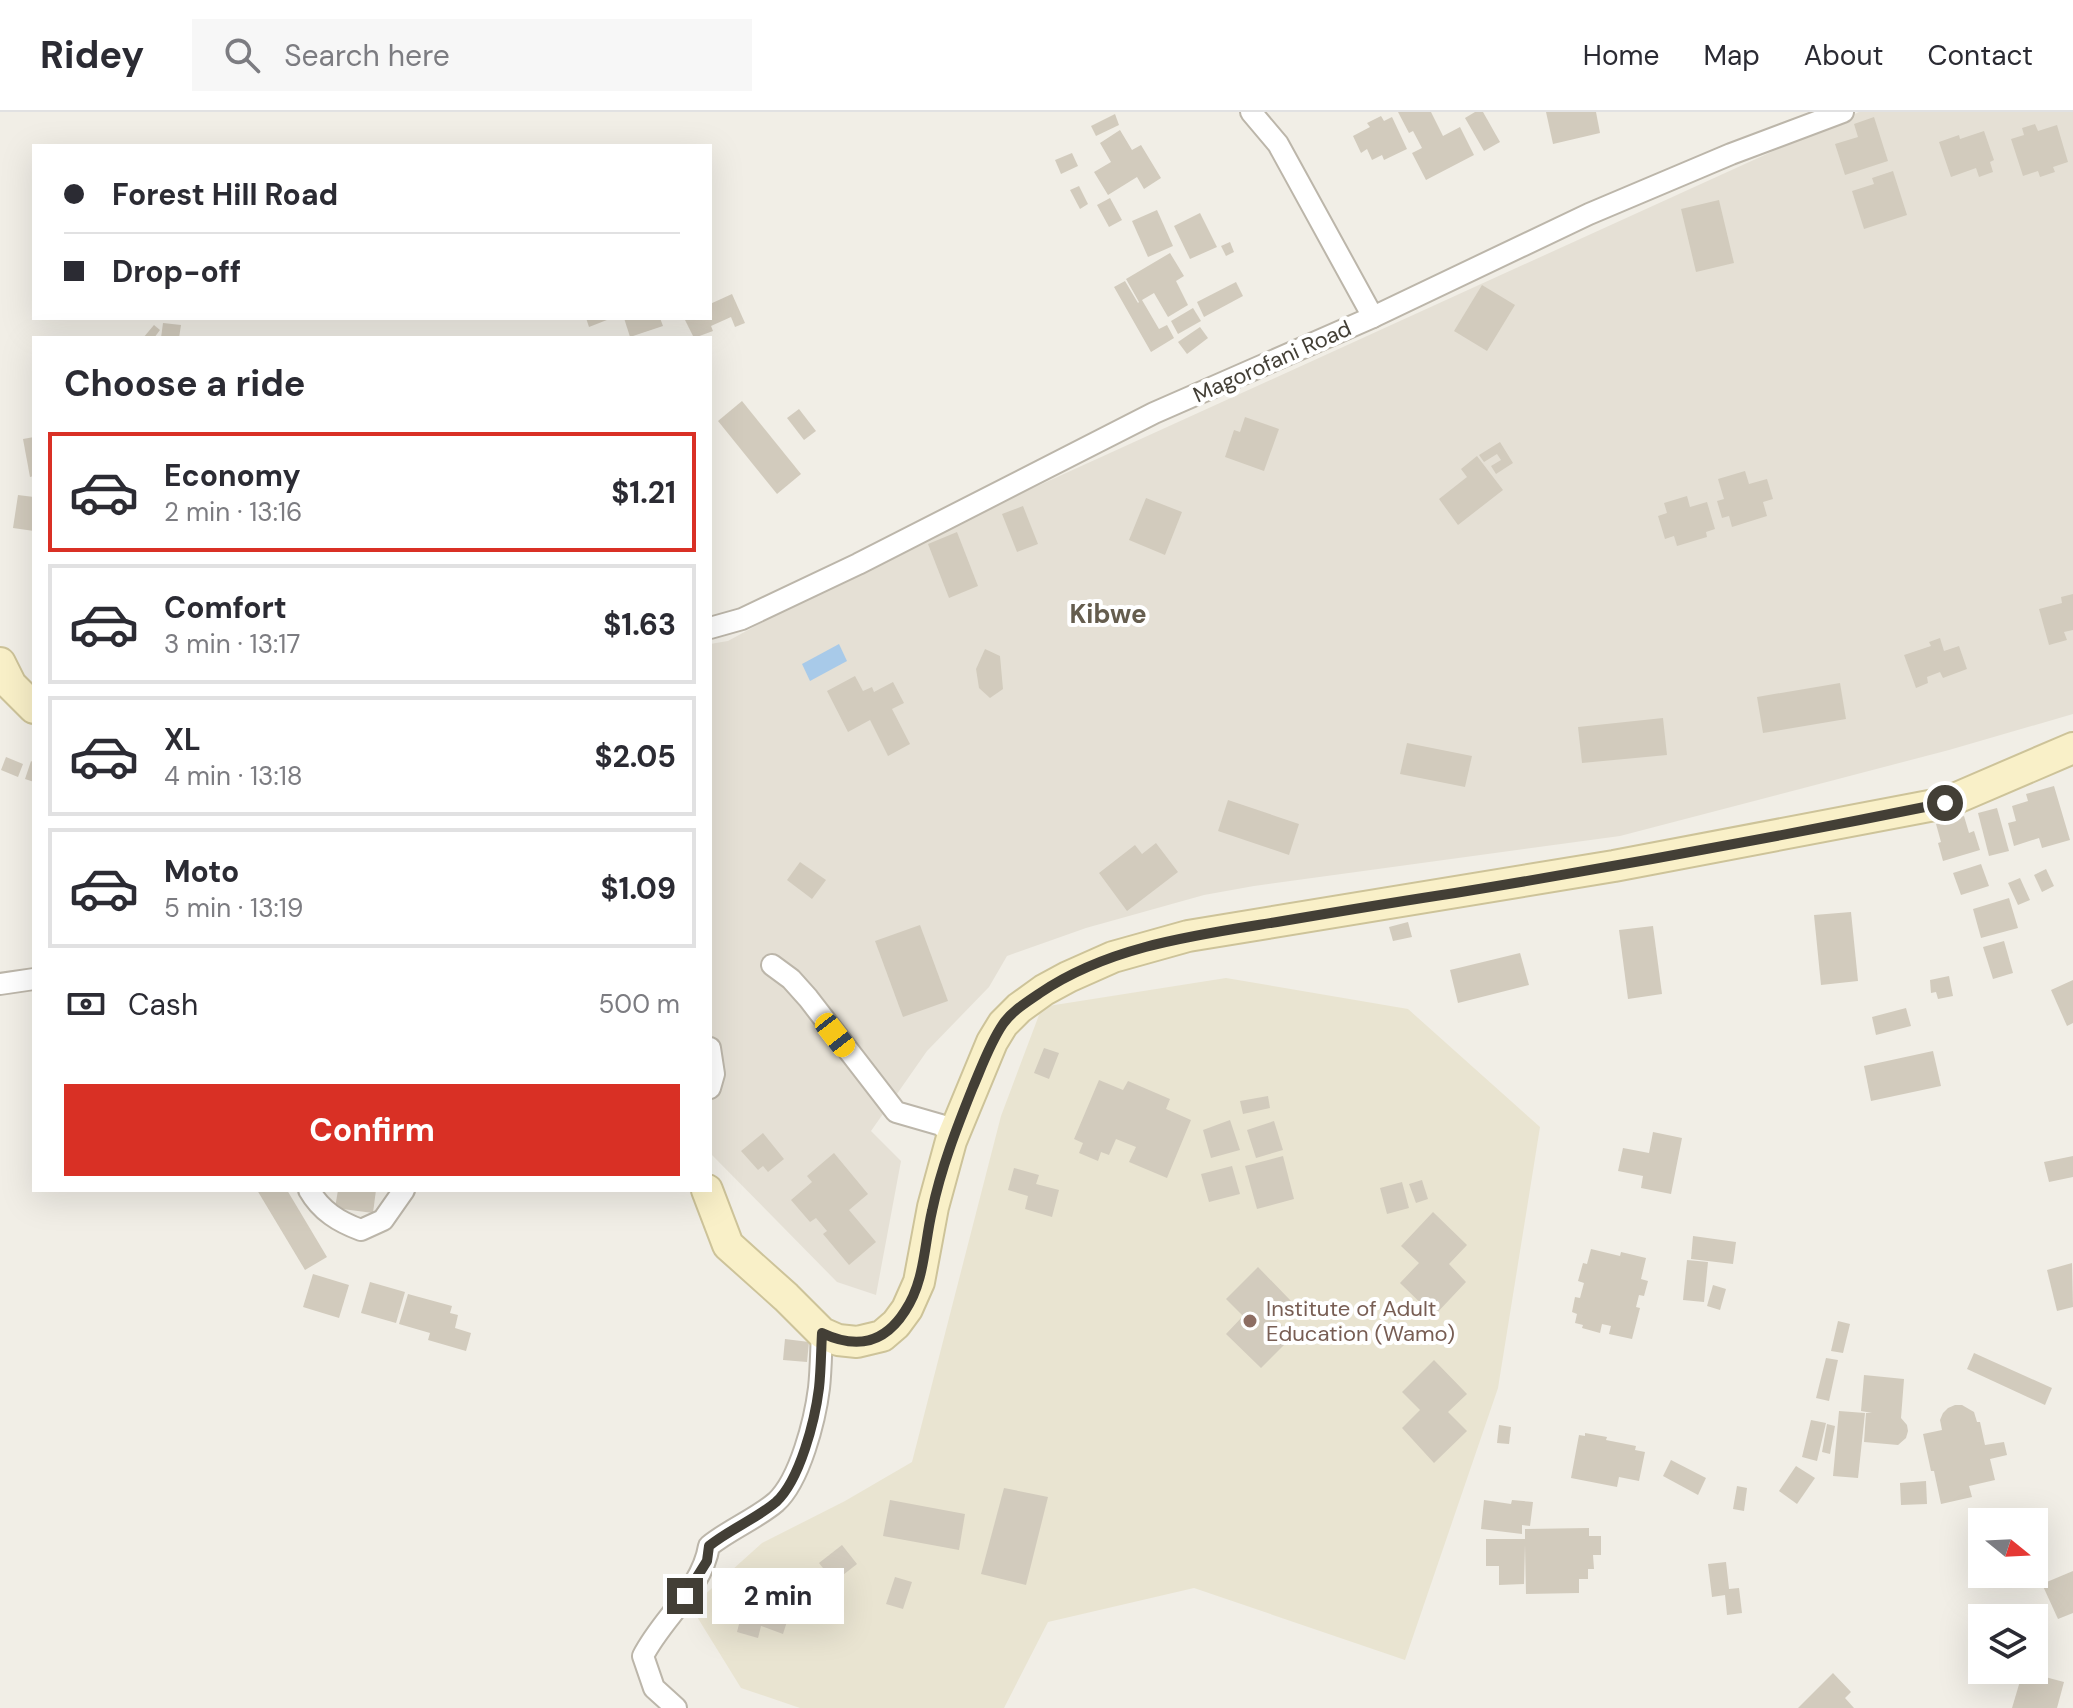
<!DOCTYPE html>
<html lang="en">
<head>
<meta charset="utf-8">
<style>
	:root { --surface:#fff; --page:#f7f7f7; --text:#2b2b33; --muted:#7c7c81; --line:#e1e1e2; --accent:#d93025 }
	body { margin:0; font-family:"DM Sans",sans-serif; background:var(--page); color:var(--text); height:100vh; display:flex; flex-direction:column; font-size:30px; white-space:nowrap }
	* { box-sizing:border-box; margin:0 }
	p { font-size:26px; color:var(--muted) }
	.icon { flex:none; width:44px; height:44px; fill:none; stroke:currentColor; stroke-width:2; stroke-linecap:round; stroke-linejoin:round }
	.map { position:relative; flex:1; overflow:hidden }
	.side { position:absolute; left:32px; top:224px; width:680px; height:856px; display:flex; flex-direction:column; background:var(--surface); border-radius:0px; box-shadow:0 8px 32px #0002 }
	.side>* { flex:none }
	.hud { position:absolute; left:32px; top:32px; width:680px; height:176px; border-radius:0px; box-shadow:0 8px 32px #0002; display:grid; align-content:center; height:176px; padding:0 32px; background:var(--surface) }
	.needle { width:52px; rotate:108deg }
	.controls { position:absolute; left:1968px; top:1396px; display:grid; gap:16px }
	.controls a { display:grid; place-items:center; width:80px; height:80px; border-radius:0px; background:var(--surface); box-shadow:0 8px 32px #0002; font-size:40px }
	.end { position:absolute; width:36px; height:36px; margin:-18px; border:10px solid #433f36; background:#fff; box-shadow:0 0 0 4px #fff }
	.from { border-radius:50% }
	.bubble { position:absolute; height:56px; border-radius:0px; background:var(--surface); box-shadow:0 8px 32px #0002; font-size:26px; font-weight:700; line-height:56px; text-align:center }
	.car { position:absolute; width:24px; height:48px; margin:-24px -12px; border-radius:10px; box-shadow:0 0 6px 2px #0007; background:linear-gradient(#f5c518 24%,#345 0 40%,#f5c518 0 76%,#345 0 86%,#f5c518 0) }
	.hud b { display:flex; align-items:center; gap:28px; height:76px; font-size:30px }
	.hud b+b { border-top:2px solid var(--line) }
	.hud i { width:20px; height:20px; background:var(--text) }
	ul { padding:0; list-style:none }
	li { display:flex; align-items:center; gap:24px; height:120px; margin:0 16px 12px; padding:0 16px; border:4px solid var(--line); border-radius:0px }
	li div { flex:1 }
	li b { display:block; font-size:30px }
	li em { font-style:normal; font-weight:700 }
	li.selected { border-color:var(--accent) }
	li>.icon { width:72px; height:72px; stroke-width:1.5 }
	h2 { padding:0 32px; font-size:36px; line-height:96px }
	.pay { display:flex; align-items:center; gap:20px; height:88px; padding:0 32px; font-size:30px }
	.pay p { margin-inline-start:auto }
	.cta { display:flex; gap:16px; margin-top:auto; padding:16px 32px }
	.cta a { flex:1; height:92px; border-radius:0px; background:var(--accent); color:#fff; font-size:32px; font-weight:700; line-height:92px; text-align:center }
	header { display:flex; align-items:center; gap:48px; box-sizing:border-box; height:112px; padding:0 40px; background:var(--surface); border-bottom:2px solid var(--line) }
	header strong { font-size:38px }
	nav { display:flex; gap:44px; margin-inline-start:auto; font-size:28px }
	.search { width:560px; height:72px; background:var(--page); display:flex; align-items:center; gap:20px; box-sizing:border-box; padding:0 28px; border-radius:0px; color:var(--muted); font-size:30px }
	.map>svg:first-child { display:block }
	.residential { fill:#e5e0d5 }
	.education { fill:#e9e4d1 }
	.water { fill:#a8cae9 }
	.building { fill:#d2cbbd }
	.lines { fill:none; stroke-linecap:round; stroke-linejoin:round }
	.street-casing { stroke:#bcb6aa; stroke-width:24 }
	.secondary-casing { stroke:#cdc399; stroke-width:34 }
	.street { stroke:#fff; stroke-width:20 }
	.secondary { stroke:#f9f0c8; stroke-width:30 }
	.route { stroke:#433f36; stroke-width:10 }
	.education-dot { fill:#8d6e63; stroke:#fff; stroke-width:3 }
	.labels { text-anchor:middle; stroke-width:8; stroke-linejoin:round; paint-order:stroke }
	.street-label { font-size:22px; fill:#433f36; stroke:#fff }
	.education-label { font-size:22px; fill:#785e54; stroke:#fff; text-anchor:start }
	.quarter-label { font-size:26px; font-weight:bold; fill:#655d4e; stroke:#fff }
</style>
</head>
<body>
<header>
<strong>Ridey</strong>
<div class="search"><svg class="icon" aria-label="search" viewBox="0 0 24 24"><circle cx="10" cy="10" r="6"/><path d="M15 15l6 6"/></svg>Search here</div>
<nav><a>Home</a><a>Map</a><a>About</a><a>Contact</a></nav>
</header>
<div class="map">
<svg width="2073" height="1596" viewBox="0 0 2073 1596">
	<rect width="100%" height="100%" fill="#f1eee6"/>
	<polygon class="residential" points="1859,0 2073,0 2073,602 1949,638 1620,724 1254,774 1204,783 1086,816 1007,844 989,875 927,939 871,1019 901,1049 876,1183 837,1170 710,1041 710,532 728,529 801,489 998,392"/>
	<polygon class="education" points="1226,866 1408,897 1540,1015 1498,1276 1405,1548 1194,1476 1048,1510 1004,1596 800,1596 741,1576 691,1495 762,1431 845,1389 912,1350 1001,1004 1042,895"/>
	<polygon class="water" points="839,532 847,549 810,569 802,552"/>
	<g class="building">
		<polygon points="1398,0 1431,0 1443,24 1460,15 1474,43 1426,68 1412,41 1422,36 1413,19 1409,21"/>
		<polygon points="1475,0 1483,0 1500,30 1484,39 1465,6"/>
		<polygon points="1546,0 1596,0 1600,21 1553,32"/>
		<polygon points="1115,2 1119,13 1096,24 1091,14"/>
		<polygon points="1381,4 1384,9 1392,5 1407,37 1384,48 1382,43 1372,48 1367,37 1361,41 1353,24 1370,15 1367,11"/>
		<polygon points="1874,5 1888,49 1845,63 1835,32 1858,25 1854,12"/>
		<polygon points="2035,12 2038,19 2057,13 2068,50 2053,55 2055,60 2040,65 2038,59 2023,64 2011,27 2024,23 2022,16"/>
		<polygon points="1120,18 1132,38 1141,33 1161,66 1144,77 1137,65 1108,83 1094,60 1111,50 1100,31"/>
		<polygon points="1984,19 1994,48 1990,50 1993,60 1979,65 1976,56 1951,65 1939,30 1959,23 1960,27"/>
		<polygon points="1072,41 1078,54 1061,62 1055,48"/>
		<polygon points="1893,59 1907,103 1864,117 1852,79 1874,72 1872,66"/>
		<polygon points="1079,74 1088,92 1080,97 1070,78"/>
		<polygon points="1110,86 1122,108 1109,115 1097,93"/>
		<polygon points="1719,88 1734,151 1696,160 1681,97"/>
		<polygon points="1157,98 1173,134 1148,145 1132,109"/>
		<polygon points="1200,101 1217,135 1190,147 1174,114"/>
		<polygon points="1230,130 1234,140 1226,144 1221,134"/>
		<polygon points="1170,141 1184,164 1176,169 1188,193 1168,205 1154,181 1142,188 1159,217 1167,213 1174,226 1151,240 1114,175 1125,169 1138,191 1139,190 1126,167"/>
		<polygon points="1236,170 1243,184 1204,205 1197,190"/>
		<polygon points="1482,173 1515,193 1487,239 1454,219"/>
		<polygon points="732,182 745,211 735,215 731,205 711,214 713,219 694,226 684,206 710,206 710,192"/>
		<polygon points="1193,196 1201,209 1178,222 1171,209"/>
		<polygon points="586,206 612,206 589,215"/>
		<polygon points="624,206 660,206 663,214 630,225"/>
		<polygon points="163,211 181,213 179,226 161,226"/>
		<polygon points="154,213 160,218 154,226 143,226"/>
		<polygon points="1200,215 1208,226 1187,242 1178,230"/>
		<polygon points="742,289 801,362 777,382 718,309"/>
		<polygon points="799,297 816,319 804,328 787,306"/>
		<polygon points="1245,305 1279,317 1264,359 1225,345 1234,318 1240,320"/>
		<polygon points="34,325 34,364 30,365 23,327"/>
		<polygon points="1500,330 1513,351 1496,362 1491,354 1501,348 1497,342 1484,350 1479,343"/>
		<polygon points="1477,344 1503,378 1458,413 1439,387 1467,365 1461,357"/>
		<polygon points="1745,359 1749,372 1767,367 1773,387 1763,390 1767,404 1732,415 1729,404 1722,406 1717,389 1724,387 1718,367"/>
		<polygon points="18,383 34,385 34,419 13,416"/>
		<polygon points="1687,384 1690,395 1707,390 1715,417 1706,420 1707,425 1677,434 1674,424 1665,427 1658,404 1667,401 1664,391"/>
		<polygon points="1146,386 1182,400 1165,443 1129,428"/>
		<polygon points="1023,394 1038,432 1017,440 1002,402"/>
		<polygon points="957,420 978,474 949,486 928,432"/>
		<polygon points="2073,482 2073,518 2064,520 2067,528 2049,533 2039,497 2062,491 2061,485"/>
		<polygon points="1940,526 1944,539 1959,534 1967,557 1943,566 1940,560 1927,565 1928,571 1916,576 1904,543 1931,534 1929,530"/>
		<polygon points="985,537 1000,544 1003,577 990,586 979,576 976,557"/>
		<polygon points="855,564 863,579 872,575 874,580 893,570 904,591 892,597 910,632 888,644 870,608 848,620 827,579"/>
		<polygon points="1840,571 1846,607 1763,621 1757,585"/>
		<polygon points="1663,606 1667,643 1582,651 1578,615"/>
		<polygon points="1407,631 1472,644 1465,675 1400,662"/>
		<polygon points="6,645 23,652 18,665 1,658"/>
		<polygon points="31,649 34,651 34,670 25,667"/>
		<polygon points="2054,674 2070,728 2042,736 2039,726 2014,734 2008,711 2016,709 2012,694 2028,689 2026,682"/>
		<polygon points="1228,688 1299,712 1289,743 1218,719"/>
		<polygon points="1997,696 2009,739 1989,744 1978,701"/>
		<polygon points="1964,704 1969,721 1974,719 1980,738 1943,749 1938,731 1941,730 1936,712"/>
		<polygon points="1156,731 1178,760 1127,799 1099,761 1135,733 1142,742"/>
		<polygon points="800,750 826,768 812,787 787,768"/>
		<polygon points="1981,752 1989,774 1961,783 1953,761"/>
		<polygon points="2046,757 2054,774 2042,780 2034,763"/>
		<polygon points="2020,766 2030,788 2018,793 2008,771"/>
		<polygon points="2009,786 2018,816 1981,826 1973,797"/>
		<polygon points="1851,800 1858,869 1821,873 1814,803"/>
		<polygon points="1408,810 1412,825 1393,829 1389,815"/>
		<polygon points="920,813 948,889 903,905 875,829"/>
		<polygon points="1653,814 1662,882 1628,887 1619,818"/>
		<polygon points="2004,829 2013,861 1993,867 1983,835"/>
		<polygon points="1520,841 1529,873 1458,891 1450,858"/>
		<polygon points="1949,864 1953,884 1938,887 1936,880 1931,881 1930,868"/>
		<polygon points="2073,868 2073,911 2067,914 2051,878"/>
		<polygon points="1906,896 1911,914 1876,923 1872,905"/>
		<polygon points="1044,936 1059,941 1049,967 1034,961"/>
		<polygon points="1933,939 1941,974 1871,989 1864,954"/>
		<polygon points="1099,968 1123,978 1128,969 1170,987 1166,997 1191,1008 1167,1066 1129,1050 1136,1035 1116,1027 1109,1043 1101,1040 1098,1049 1079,1041 1083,1031 1074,1027"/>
		<polygon points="1268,984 1270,996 1243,1002 1240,989"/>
		<polygon points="1230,1008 1240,1038 1211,1046 1203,1018"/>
		<polygon points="1274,1009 1283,1038 1256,1046 1247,1018"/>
		<polygon points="1653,1020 1682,1026 1671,1082 1641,1076 1643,1064 1618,1059 1623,1036 1649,1041"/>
		<polygon points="763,1021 784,1047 768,1060 763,1054 758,1058 741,1039"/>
		<polygon points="834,1041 868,1082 849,1098 876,1130 849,1153 823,1122 827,1119 816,1106 810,1110 791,1088 812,1070 807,1064"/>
		<polygon points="1283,1044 1294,1087 1257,1097 1245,1054"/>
		<polygon points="2073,1044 2073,1065 2049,1070 2044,1050"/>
		<polygon points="1232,1054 1240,1082 1209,1090 1201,1062"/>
		<polygon points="1014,1056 1039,1063 1036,1072 1059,1078 1052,1105 1025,1097 1028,1084 1008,1078"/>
		<polygon points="1422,1068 1428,1087 1416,1091 1409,1072"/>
		<polygon points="1402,1070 1409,1096 1387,1102 1380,1076"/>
		<polygon points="257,1078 287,1078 327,1145 305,1158"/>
		<polygon points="338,1078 376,1078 373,1101 335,1096"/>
		<polygon points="1433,1100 1467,1133 1449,1152 1466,1170 1434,1204 1400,1171 1419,1151 1401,1134"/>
		<polygon points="1693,1124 1736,1130 1733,1152 1691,1147"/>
		<polygon points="1591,1137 1620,1144 1621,1140 1646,1146 1641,1167 1648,1169 1644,1184 1639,1183 1636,1195 1640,1196 1632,1227 1609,1222 1611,1214 1602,1212 1600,1221 1582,1216 1583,1213 1575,1211 1577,1202 1572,1200 1575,1185 1580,1186 1584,1171 1578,1169 1583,1151 1587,1152"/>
		<polygon points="1687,1148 1708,1150 1704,1190 1683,1188"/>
		<polygon points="2072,1151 2073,1195 2057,1199 2047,1158"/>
		<polygon points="1258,1155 1291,1189 1274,1206 1293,1224 1261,1256 1226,1222 1243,1204 1226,1187"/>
		<polygon points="313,1162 349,1173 339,1206 303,1195"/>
		<polygon points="370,1170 405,1180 396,1211 361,1201"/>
		<polygon points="1713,1173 1726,1177 1720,1198 1707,1194"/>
		<polygon points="408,1182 452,1194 450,1201 458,1203 455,1216 471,1221 466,1239 428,1228 430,1221 399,1212"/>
		<polygon points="1838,1209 1850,1212 1843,1241 1831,1239"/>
		<polygon points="785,1227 809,1230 807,1250 783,1248"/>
		<polygon points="1974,1241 2052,1276 2045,1293 1967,1257"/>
		<polygon points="1826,1246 1838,1248 1829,1289 1816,1286"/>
		<polygon points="1434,1248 1467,1282 1448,1300 1467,1319 1434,1351 1402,1316 1420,1298 1402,1280"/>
		<polygon points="1864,1263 1904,1267 1901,1306 1907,1313 1908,1319 1906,1326 1898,1333 1864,1330 1866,1301 1872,1301 1861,1299"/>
		<polygon points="1955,1293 1962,1293 1974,1300 1977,1310 1980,1310 1985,1333 2004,1330 2007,1343 1990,1347 1995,1368 1969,1374 1972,1385 1941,1392 1934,1359 1931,1359 1923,1322 1942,1318 1940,1308 1943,1301 1948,1296"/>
		<polygon points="1839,1299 1865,1301 1858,1366 1833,1364"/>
		<polygon points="1811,1308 1826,1311 1817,1349 1802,1345"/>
		<polygon points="1827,1312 1835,1314 1830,1342 1822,1340"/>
		<polygon points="1499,1313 1511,1315 1509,1332 1497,1331"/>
		<polygon points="1585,1321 1607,1325 1606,1328 1636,1334 1635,1338 1645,1340 1639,1369 1619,1365 1617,1375 1571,1366 1579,1323 1585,1324"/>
		<polygon points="1671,1348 1706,1366 1698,1383 1663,1364"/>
		<polygon points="1796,1354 1815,1366 1797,1392 1779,1379"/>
		<polygon points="1926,1369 1927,1392 1901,1393 1900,1371"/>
		<polygon points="1737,1374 1747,1376 1744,1399 1733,1397"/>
		<polygon points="1004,1376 1048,1385 1026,1473 981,1462"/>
		<polygon points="890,1388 965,1402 959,1438 883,1424"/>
		<polygon points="1484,1388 1511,1392 1512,1388 1533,1390 1530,1414 1522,1413 1522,1422 1481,1417"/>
		<polygon points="1589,1416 1589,1424 1601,1424 1601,1443 1593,1443 1594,1457 1588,1457 1588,1467 1579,1467 1579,1481 1526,1482 1525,1433 1524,1472 1499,1473 1499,1454 1486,1454 1486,1427 1525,1427 1525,1417"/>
		<polygon points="842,1433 857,1452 834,1470 819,1451"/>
		<polygon points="1726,1450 1729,1477 1739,1476 1742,1501 1727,1503 1725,1483 1712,1485 1708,1452"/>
		<polygon points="2073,1459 2073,1501 2058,1507 2042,1472"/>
		<polygon points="895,1465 912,1470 903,1497 886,1492"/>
		<polygon points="742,1477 792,1494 783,1522 761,1514 758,1526 737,1520 740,1508 733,1505"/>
		<polygon points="2023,1559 2064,1570 2057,1596 2012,1596"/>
		<polygon points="1833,1561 1851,1580 1845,1586 1854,1596 1798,1596"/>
	</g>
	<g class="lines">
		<g class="street-casing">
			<g id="street">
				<polyline points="1251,0 1278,32 1373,205"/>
				<polyline points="710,516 742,507 858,452 1154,301 1373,205 1589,102 1731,42 1843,0"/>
				<polyline points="772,853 791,867 808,886 896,1000 941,1013 946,1018 951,1029"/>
				<polyline points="0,872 34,867"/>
				<polyline points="710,936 714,962 710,976"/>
				<path d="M309 1078C321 1099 339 1110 361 1118L383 1108 404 1078"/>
				<path d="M676 1596 654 1576 643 1544C662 1506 702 1477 709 1434 730 1417 756 1407 776 1390 800 1368 815 1308 819 1276 821 1258 821 1239 822 1221"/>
			</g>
		</g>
		<g class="secondary-casing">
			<g id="secondary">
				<polyline points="0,551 11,573 34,596"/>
				<polyline points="707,1078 728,1133 786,1185 822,1221 838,1228 857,1230 882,1224 896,1212 907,1197 919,1170 933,1095 951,1029 992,930 1003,912 1019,896 1044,878 1068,865 1113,845 1188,824 1614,754 1945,691 2073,636"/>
			</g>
		</g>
		<use href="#street" class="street"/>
		<use href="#secondary" class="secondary"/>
	</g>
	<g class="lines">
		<path class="route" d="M685 1484 707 1449 709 1434C730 1417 756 1407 776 1390 800 1368 815 1308 819 1276 821 1258 821 1239 822 1221 856 1237 884 1232 905 1199 925 1169 924 1133 932 1099 941 1056 957 1015 973 975 982 954 990 931 1003 912 1012 899 1027 890 1040 881 1109 834 1196 823 1277 810 1336 800 1395 790 1455 781 1619 754 1782 724 1945 691"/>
	</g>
	<circle class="education-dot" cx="1250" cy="1209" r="8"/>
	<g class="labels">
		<g class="street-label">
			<text transform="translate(1272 249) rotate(-24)" y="8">Magorofani Road</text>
		</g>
		<g class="education-label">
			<text x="1266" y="1204">Institute of Adult<tspan x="1266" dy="25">Education (Wamo)</tspan></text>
		</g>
		<g class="quarter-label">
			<text x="1108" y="511">Kibwe</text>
		</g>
	</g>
</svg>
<div class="controls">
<a><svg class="needle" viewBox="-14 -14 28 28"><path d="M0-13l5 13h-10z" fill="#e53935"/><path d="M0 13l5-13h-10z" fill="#7c7c81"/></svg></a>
<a><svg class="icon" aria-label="layers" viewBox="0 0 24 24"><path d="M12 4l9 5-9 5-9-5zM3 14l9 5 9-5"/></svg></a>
</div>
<i class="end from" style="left:1945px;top:691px"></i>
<i class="end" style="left:685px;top:1484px"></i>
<div class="bubble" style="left:712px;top:1456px;width:132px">2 min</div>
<i class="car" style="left:835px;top:923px;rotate:142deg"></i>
<div class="hud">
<b><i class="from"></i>Forest Hill Road</b>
<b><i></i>Drop-off</b>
</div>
<section class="side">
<h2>Choose a ride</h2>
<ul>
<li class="selected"><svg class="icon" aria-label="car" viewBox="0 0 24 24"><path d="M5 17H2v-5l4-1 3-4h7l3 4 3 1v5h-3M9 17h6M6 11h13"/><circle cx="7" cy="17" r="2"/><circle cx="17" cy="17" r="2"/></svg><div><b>Economy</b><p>2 min · 13:16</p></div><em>$1.21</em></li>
<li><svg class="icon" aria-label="car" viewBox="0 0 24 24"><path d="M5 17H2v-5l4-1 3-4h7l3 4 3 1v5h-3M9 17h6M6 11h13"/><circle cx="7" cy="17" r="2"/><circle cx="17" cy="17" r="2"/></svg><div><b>Comfort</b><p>3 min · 13:17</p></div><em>$1.63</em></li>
<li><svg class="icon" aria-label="car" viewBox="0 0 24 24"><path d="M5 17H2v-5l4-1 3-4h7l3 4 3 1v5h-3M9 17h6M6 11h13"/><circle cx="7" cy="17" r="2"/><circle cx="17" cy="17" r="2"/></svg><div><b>XL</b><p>4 min · 13:18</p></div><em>$2.05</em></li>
<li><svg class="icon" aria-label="car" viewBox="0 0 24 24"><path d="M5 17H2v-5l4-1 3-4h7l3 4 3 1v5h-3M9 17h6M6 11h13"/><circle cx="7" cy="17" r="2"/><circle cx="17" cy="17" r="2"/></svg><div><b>Moto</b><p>5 min · 13:19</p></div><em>$1.09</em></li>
</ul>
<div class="pay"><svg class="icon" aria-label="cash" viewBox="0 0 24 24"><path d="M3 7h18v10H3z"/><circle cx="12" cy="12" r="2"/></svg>Cash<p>500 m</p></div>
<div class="cta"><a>Confirm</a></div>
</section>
</div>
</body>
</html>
